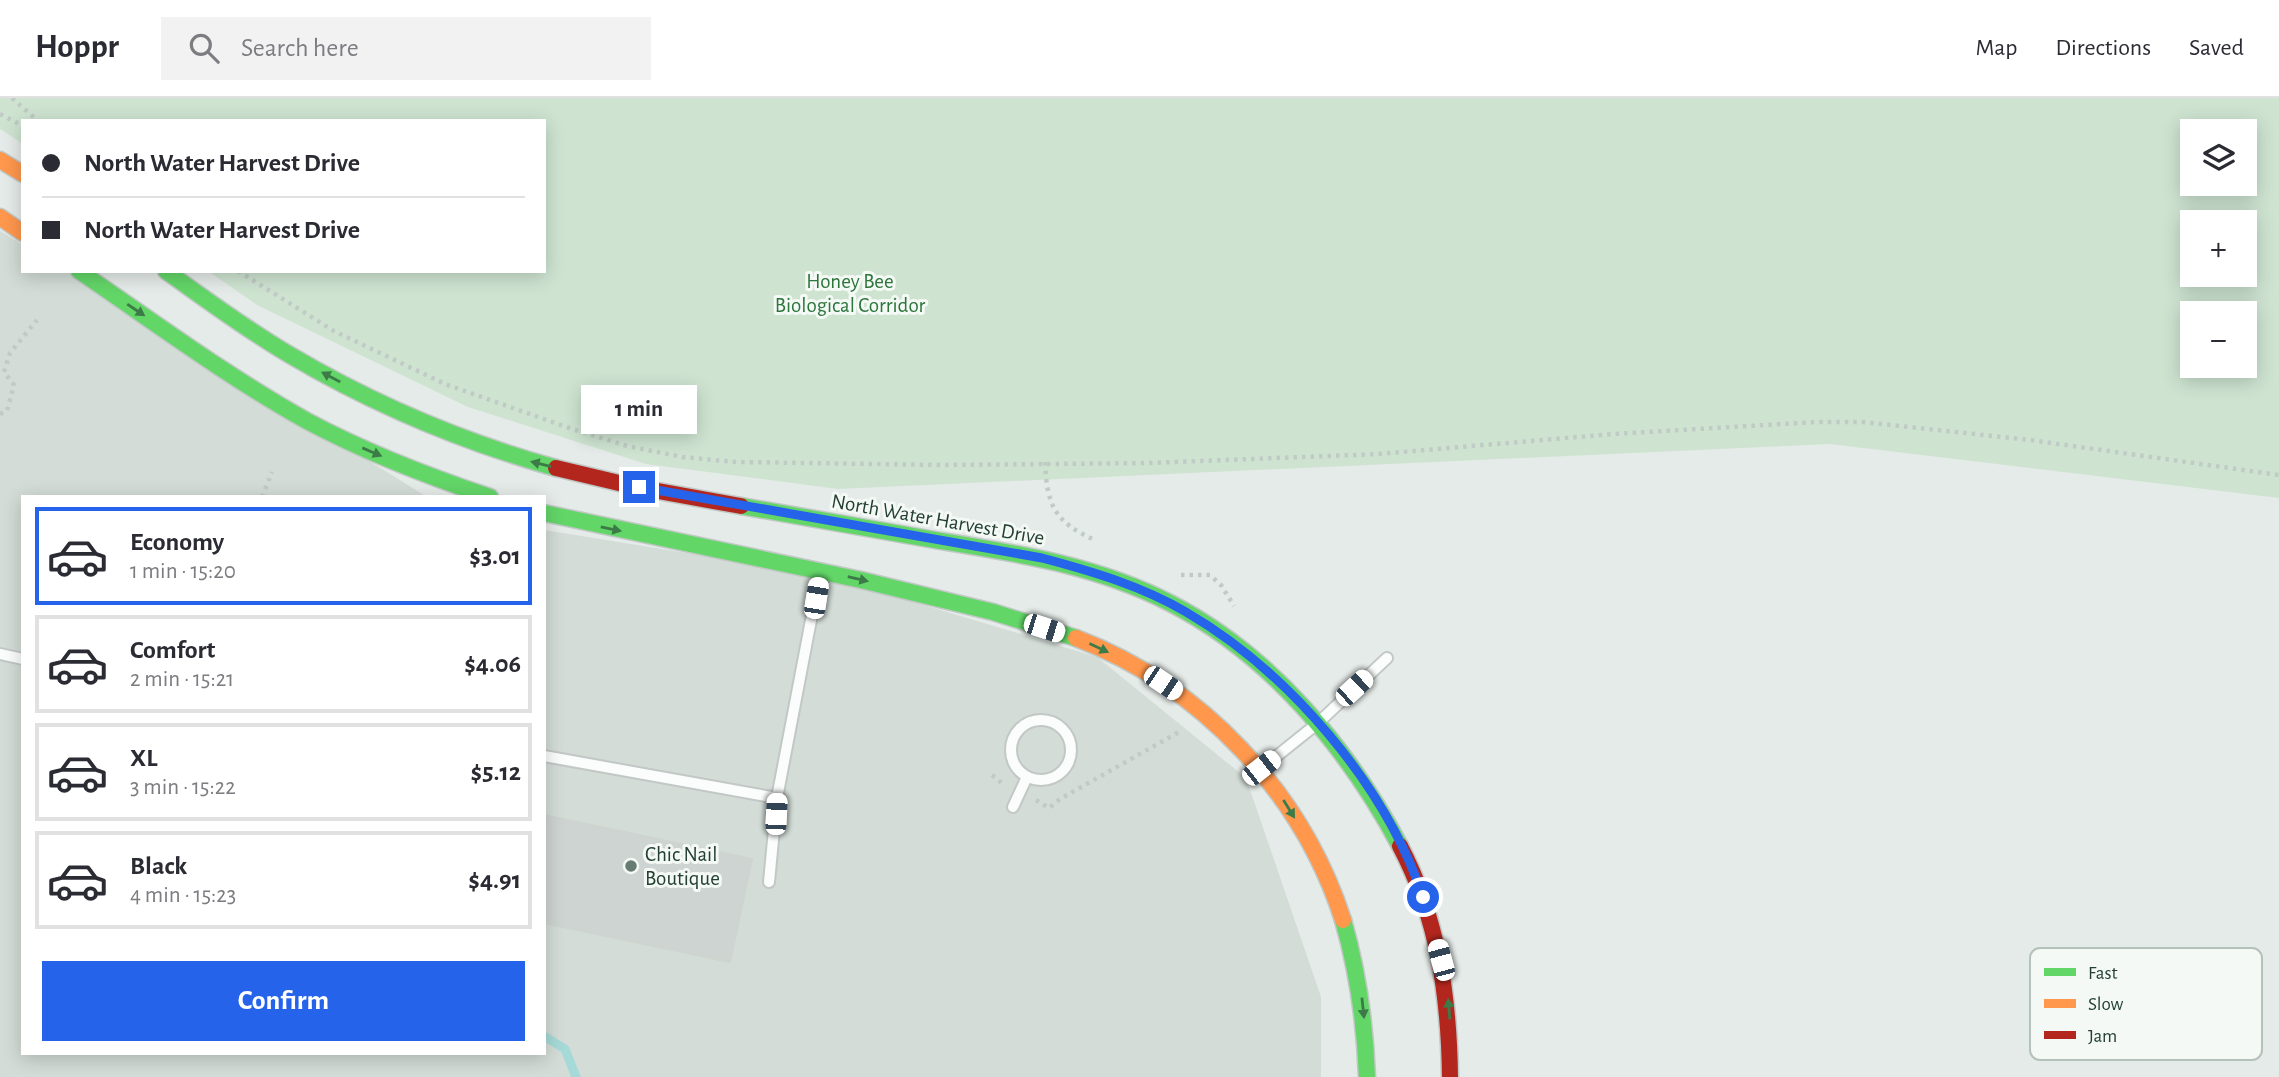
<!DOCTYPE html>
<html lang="en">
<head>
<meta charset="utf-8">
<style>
	:root { --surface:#fff; --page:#f2f2f3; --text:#2b2b33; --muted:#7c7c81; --line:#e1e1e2; --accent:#2563eb }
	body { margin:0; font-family:"Alegreya Sans",sans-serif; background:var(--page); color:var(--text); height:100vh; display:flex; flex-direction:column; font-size:26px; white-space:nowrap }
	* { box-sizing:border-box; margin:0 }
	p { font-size:23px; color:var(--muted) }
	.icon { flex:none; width:38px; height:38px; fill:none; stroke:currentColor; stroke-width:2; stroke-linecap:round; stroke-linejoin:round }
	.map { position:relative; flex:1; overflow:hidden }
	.details { position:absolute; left:21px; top:397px; width:525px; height:560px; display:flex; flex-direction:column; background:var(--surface); border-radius:0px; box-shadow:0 4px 18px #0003 }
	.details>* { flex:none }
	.hud { position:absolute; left:21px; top:21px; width:525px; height:154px; border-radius:0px; box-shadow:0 4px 18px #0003; display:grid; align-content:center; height:154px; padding:0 21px; background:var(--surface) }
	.fabs { position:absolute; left:2180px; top:21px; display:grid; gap:14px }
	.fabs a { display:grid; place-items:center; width:77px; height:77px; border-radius:0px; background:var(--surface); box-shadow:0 4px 18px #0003; font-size:35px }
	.end { position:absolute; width:32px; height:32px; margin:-16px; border:9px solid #2563eb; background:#fff; box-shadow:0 0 0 4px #fff }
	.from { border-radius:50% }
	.bubble { position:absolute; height:49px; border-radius:0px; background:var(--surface); box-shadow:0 4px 18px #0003; font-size:23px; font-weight:700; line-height:49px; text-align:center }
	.car { position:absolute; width:21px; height:42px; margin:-21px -10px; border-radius:9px; box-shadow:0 0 5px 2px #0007; background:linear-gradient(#fff 24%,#345 0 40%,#fff 0 76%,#345 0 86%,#fff 0) }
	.hud b { display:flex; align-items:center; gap:24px; height:66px; font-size:26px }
	.hud b+b { border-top:2px solid var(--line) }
	.hud i { width:18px; height:18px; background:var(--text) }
	ul { padding:12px 0 0; list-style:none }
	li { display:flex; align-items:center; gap:21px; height:98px; margin:0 14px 10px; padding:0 7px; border:4px solid var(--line); border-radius:0px }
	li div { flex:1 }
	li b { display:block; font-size:26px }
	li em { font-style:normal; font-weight:700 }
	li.on { border-color:var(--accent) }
	li>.icon { width:63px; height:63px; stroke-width:1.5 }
	.cta { display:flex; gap:14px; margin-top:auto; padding:14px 21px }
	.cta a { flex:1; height:80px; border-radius:0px; background:var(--accent); color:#fff; font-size:28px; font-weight:700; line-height:80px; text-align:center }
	header { display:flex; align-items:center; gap:42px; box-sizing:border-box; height:98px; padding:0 35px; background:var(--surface); border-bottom:2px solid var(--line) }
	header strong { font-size:33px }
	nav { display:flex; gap:38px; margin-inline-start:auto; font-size:24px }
	.search { width:490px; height:63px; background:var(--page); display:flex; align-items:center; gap:18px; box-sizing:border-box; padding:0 24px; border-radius:0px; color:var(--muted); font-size:26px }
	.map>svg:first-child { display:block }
	.built { fill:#d3dcd7 }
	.green { fill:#cee4d1; fill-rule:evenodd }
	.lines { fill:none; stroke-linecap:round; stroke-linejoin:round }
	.stream { stroke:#a6dad8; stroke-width:9 }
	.building { fill:#ced4d1; stroke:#ced4d0; stroke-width:2 }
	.lane-casing { stroke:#c2c8c5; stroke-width:14 }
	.fast-casing { stroke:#c1c8c5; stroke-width:19 }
	.slow-casing { stroke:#c1c8c5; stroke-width:19 }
	.jam-casing { stroke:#c1c8c5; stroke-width:19 }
	.path { stroke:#c1cbc6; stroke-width:4.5; stroke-dasharray:3.5 5; stroke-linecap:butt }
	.lane { stroke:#fbfcfc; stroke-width:10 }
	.fast { stroke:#63d668; stroke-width:16 }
	.slow { stroke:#ff974d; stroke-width:16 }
	.jam { stroke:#b3261e; stroke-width:16 }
	.oneway { fill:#3c7b48 }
	.route { stroke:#2563eb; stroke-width:9 }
	.poi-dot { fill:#667b72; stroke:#f4f9f6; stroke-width:2.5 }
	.labels { text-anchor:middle; stroke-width:6; stroke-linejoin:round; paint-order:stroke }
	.park-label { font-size:21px; fill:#2c763b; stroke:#f4f9f6 }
	.street-label { font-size:21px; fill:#223f32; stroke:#f4f9f6 }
	.poi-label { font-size:21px; fill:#223f32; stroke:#f4f9f6; text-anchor:start }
	.key { fill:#f4f9f6; stroke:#b5c1bb; stroke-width:2 }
	.key-label { font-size:19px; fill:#223f32 }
</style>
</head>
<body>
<header>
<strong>Hoppr</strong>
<div class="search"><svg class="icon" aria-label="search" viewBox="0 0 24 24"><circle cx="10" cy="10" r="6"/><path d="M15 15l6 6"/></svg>Search here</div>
<nav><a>Map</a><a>Directions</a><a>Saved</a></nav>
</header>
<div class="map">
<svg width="2279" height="979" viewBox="0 0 2279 979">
	<rect width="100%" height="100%" fill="#e5ebe8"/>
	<polygon class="built" points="0,133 23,147 23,173 65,173 427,399 23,399 23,956 544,956 544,432 823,477 1097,559 1246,680 1321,899 1321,979 0,979"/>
	<path class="green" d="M0 0H2279V400L1830 346 838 391 646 366 468 309 257 207 208 173H544V23H23V46L0 31ZM2193 33H2245V86H2193ZM2193 124H2245V177H2193ZM2193 215H2245V268H2193Z"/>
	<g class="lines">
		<polyline class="stream" points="544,938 565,951 576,979"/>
	</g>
	<polygon class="building" points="544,717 752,761 730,864 544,825"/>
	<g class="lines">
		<g class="lane-casing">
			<g id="lane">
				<polyline points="0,556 23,561"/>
				<circle cx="1041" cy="652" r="30"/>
				<polyline points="544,658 777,700"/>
				<polyline points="1263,669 1318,625 1387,560"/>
				<polyline points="1013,709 1027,679"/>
				<polyline points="769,784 777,700 820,475"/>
			</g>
		</g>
		<g class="fast-casing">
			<g id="fast">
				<path d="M79 173C154 224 228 279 307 323 365 354 427 378 490 399"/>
				<path d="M166 173C207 202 247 232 290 257 373 306 463 344 556 370"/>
				<path d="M741 408C806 419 870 431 935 442 1015 455 1096 467 1170 505 1270 556 1348 650 1400 748"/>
				<polyline points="544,415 861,482 993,514 1076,540"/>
				<path d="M1343 822C1358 874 1365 925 1367 979"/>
			</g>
		</g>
		<g class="slow-casing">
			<g id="slow">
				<polyline points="0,62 23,76"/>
				<polyline points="0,119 23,135"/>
				<path d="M1076 540C1202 588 1302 695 1343 822"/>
			</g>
		</g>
		<g class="jam-casing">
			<g id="jam">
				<polyline points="556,370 636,389 741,408"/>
				<path d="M1400 748C1438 820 1449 899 1450 979"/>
			</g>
		</g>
		<g class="path">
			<polyline points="12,0 38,23"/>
			<polyline points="0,16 23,28"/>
			<polyline points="238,173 334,233 445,286 572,331 627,348 682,359 736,364 944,367 1149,365 1379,356 1613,336 1817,324 1863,324 2030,342 2279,377"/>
			<polyline points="0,316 7,313 14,287 4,274 10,255 37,222"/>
			<path d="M1045 364C1047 407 1054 424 1095 442"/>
			<polyline points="262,399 272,374"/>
			<polyline points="1181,477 1210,477 1221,487 1234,508"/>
			<polyline points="992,677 1003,686"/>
			<polyline points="1036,702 1049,710 1060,701 1179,634"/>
		</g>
		<use href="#lane" class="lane"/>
		<use href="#fast" class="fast"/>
		<use href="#slow" class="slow"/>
		<use href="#jam" class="jam"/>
	</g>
	<defs><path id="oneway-solid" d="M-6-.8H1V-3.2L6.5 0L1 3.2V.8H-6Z" transform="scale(1.75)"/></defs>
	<g class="oneway">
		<use href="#oneway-solid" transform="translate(136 212) rotate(34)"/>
		<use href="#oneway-solid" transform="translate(331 279) rotate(-152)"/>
		<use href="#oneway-solid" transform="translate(372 354) rotate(23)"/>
		<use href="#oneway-solid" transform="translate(541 366) rotate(-166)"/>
		<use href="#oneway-solid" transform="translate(611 431) rotate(12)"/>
		<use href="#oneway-solid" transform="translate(858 481) rotate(13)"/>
		<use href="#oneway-solid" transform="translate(1099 550) rotate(25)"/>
		<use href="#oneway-solid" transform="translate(1289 711) rotate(58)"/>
		<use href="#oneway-solid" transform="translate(1363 910) rotate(84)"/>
		<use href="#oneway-solid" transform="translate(1449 911) rotate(-95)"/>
	</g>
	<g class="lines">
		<path class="route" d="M639 389 1042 460C1091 473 1142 488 1186 514 1289 574 1385 686 1423 799"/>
	</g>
	<circle class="poi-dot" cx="631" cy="768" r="7"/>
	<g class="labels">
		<g class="park-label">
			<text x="850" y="190">Honey Bee<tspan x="850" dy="24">Biological Corridor</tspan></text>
		</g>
		<g class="street-label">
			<text transform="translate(938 421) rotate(10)" y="7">North Water Harvest Drive</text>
		</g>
		<g class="poi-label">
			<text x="645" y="763">Chic Nail<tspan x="645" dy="24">Boutique</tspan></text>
		</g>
	</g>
	<rect x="2030" y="850" width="232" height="112" rx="10" class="key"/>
	<rect x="2044" y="870" width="32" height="8" fill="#63d668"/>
	<rect x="2044" y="901" width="32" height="9" fill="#ff974d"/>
	<rect x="2044" y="933" width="32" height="8" fill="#b3261e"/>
	<g class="key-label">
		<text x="2088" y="881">Fast</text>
		<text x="2088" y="912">Slow</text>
		<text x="2088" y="944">Jam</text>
	</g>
</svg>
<div class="fabs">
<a><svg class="icon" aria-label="layers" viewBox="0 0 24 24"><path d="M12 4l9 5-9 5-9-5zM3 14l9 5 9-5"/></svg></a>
<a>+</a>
<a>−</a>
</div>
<i class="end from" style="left:1423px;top:799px"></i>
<i class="end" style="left:639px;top:389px"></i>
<div class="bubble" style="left:581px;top:287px;width:116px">1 min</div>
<i class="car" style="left:816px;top:500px;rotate:9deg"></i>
<i class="car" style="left:1044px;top:530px;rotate:108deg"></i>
<i class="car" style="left:1163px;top:585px;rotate:124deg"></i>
<i class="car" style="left:1354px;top:590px;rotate:47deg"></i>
<i class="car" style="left:1261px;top:670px;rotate:52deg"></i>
<i class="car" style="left:776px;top:716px;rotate:3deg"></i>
<i class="car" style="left:1441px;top:862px;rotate:345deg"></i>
<div class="hud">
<b><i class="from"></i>North Water Harvest Drive</b>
<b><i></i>North Water Harvest Drive</b>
</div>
<section class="details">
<ul>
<li class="on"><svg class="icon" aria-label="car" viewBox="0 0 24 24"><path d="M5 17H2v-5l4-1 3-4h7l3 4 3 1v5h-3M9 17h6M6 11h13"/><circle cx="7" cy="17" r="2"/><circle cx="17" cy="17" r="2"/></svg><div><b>Economy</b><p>1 min · 15:20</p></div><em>$3.01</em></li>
<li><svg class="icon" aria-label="car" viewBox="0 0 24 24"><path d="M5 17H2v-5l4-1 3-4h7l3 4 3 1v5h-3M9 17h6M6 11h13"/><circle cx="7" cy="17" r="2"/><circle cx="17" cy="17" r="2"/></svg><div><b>Comfort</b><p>2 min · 15:21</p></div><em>$4.06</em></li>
<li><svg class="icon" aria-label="car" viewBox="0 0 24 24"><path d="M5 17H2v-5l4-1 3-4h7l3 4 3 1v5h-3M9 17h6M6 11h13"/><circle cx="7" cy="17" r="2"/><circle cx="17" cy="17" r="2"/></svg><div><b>XL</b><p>3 min · 15:22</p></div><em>$5.12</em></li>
<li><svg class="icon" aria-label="car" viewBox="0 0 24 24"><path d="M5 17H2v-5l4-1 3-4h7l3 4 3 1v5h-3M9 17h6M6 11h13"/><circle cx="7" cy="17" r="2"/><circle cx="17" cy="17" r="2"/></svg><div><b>Black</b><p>4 min · 15:23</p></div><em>$4.91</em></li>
</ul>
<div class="cta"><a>Confirm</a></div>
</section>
</div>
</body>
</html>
